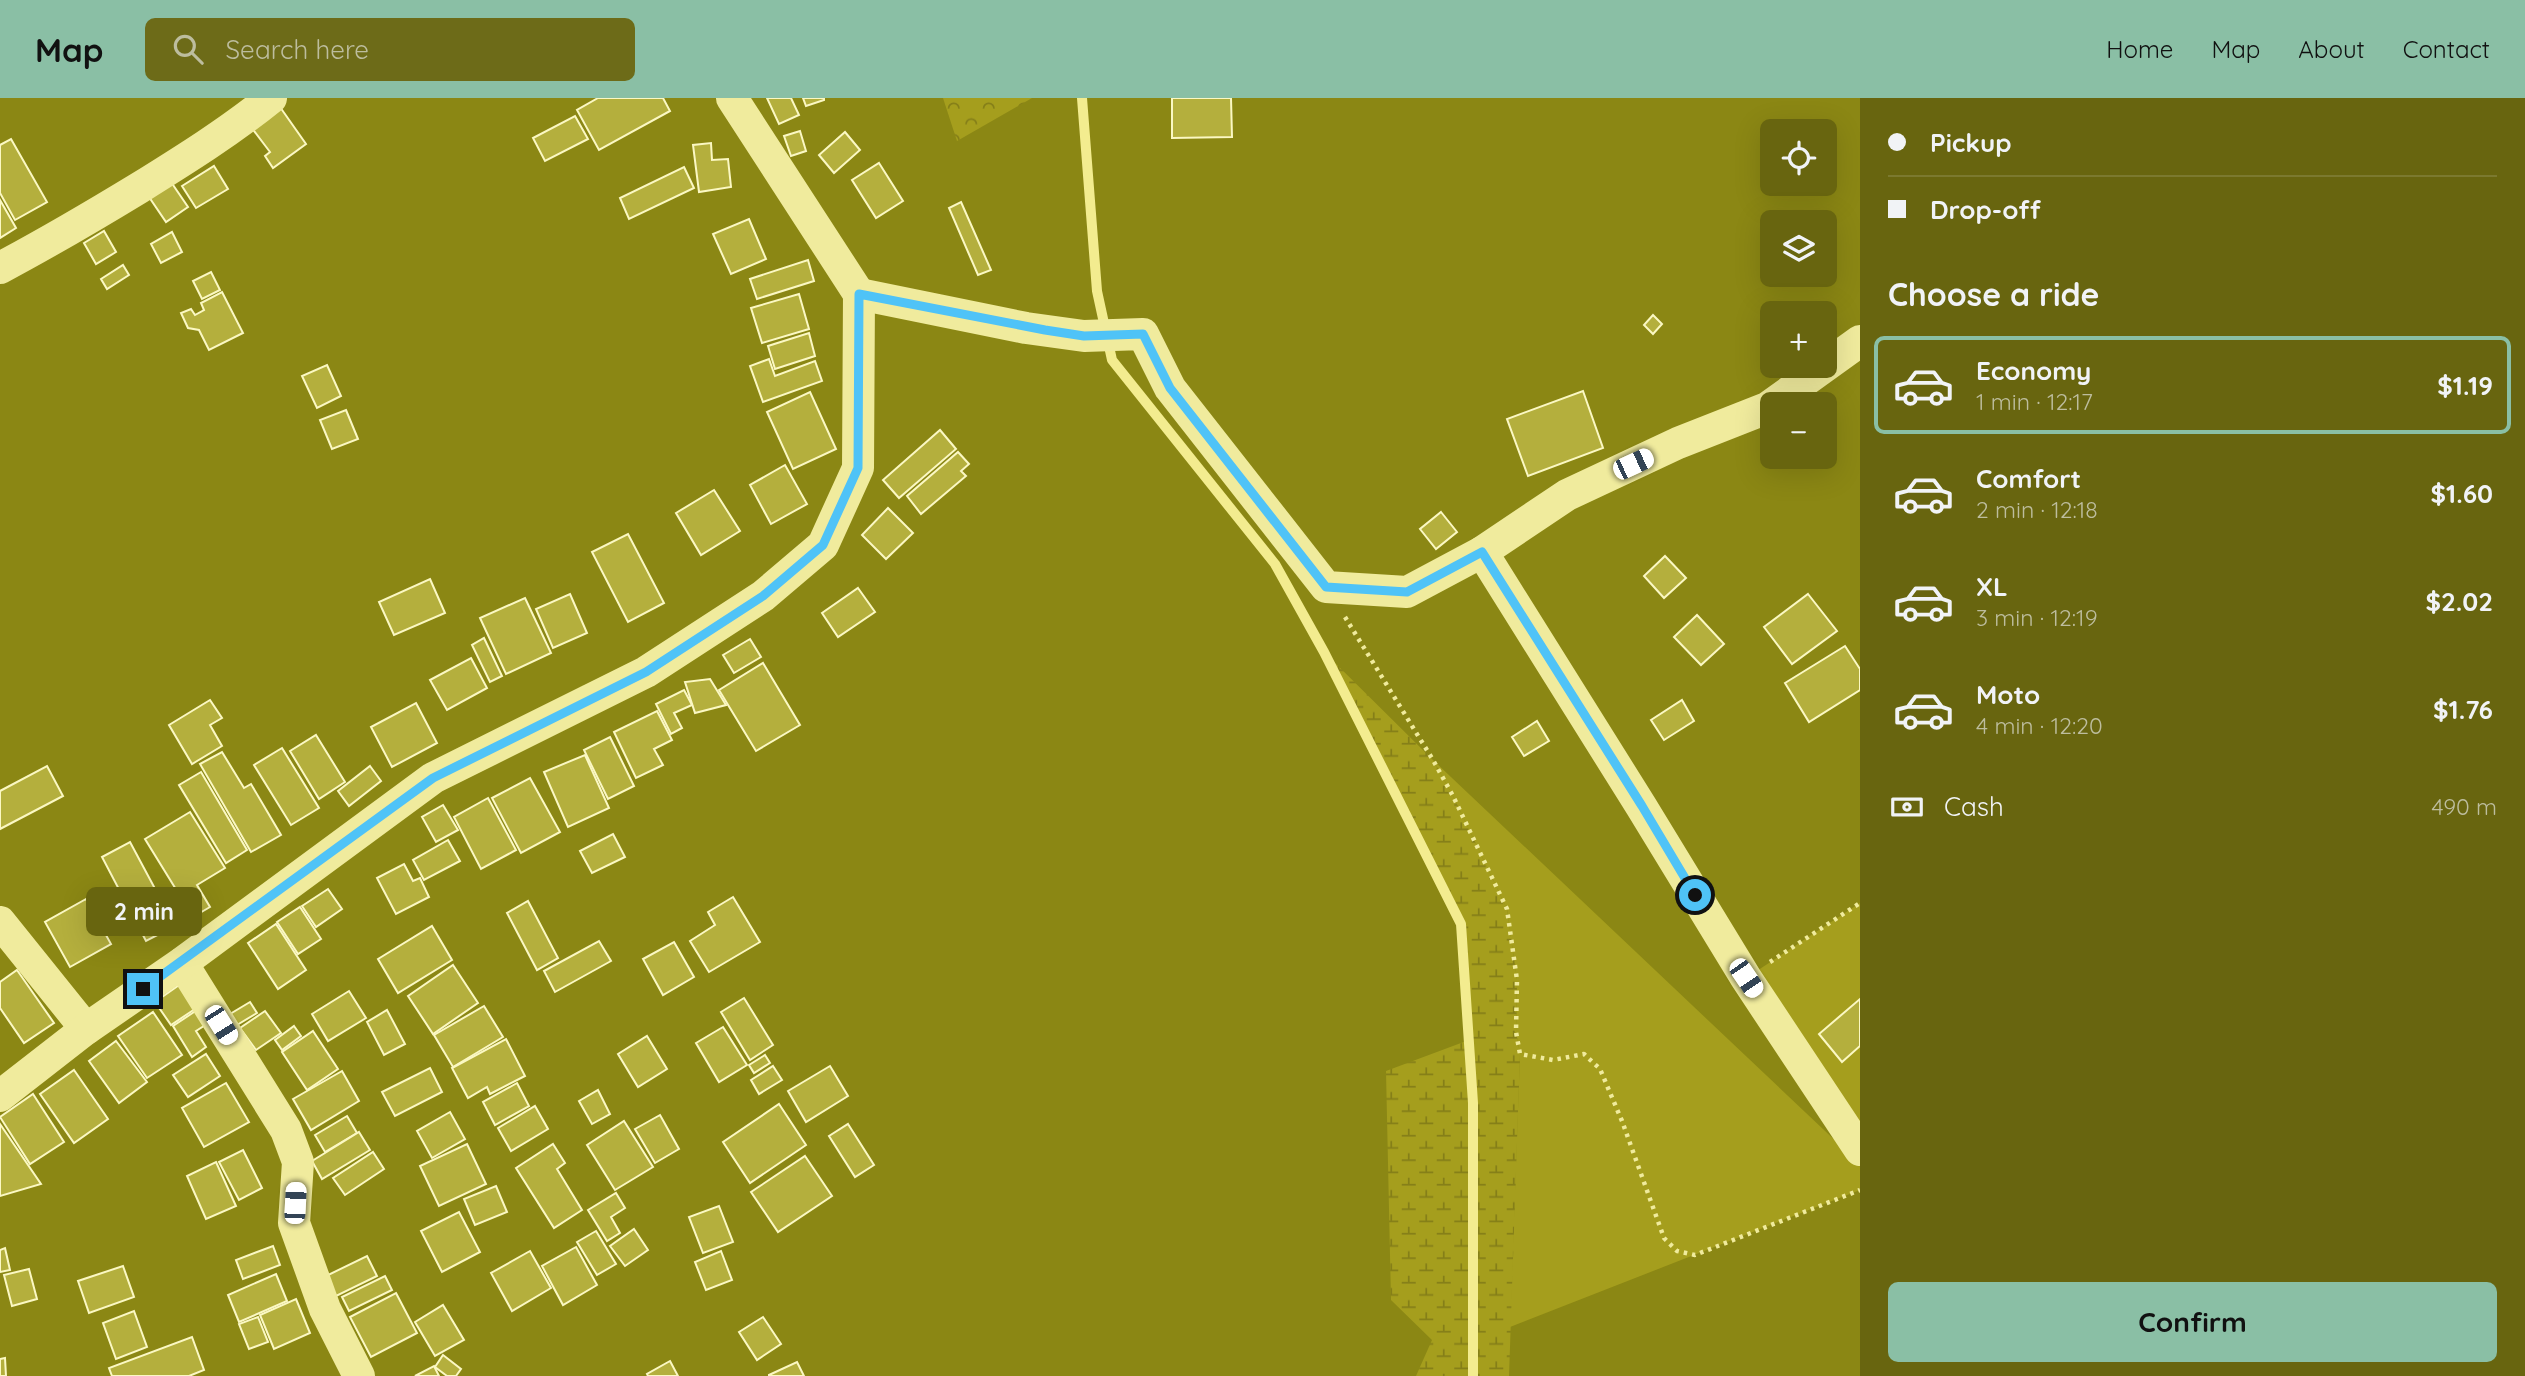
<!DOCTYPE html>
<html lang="en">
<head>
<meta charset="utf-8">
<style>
	:root { --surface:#68650f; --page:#6d6b18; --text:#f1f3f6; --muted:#bdbd9e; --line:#7b792f; --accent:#8abfa5 }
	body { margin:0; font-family:Quicksand,sans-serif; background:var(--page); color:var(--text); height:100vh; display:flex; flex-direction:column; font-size:26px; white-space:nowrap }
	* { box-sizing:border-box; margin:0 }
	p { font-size:23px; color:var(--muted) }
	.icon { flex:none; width:38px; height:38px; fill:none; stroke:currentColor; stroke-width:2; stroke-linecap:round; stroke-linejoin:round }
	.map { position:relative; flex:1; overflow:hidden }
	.sheet { display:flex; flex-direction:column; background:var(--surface); width:665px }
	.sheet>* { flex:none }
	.guide { display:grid; align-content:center; height:154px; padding:0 28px; background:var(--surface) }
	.fabs { position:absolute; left:1760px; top:21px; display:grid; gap:14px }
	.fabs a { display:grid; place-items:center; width:77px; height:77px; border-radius:10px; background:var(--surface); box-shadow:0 7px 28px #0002; font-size:35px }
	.end { position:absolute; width:32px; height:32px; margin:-16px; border:9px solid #4fc3f7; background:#111; box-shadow:0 0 0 4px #111 }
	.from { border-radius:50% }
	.bubble { position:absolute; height:49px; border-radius:10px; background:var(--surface); box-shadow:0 7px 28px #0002; font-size:23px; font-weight:700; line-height:49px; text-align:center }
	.car { position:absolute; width:21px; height:42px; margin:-21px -10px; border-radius:9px; box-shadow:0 0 5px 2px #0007; background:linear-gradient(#fff 24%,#345 0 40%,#fff 0 76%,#345 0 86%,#fff 0) }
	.guide b { display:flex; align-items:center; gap:24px; height:66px; font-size:26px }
	.guide b+b { border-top:2px solid var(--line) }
	.guide i { width:18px; height:18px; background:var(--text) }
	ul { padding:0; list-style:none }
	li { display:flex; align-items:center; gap:21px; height:98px; margin:0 14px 10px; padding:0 14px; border:4px solid transparent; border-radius:10px }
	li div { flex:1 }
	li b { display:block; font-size:26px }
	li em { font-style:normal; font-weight:700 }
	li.on { border-color:var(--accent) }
	li>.icon { width:63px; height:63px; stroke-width:1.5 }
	h2 { padding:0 28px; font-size:32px; line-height:84px }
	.pay { display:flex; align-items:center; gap:18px; height:77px; padding:0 28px; font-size:26px }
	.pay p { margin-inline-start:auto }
	.cta { display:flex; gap:14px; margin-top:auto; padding:14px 28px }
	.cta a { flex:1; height:80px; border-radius:10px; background:var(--accent); color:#111; font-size:28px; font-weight:700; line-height:80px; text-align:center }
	header { display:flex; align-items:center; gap:42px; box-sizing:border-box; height:98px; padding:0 35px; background:var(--accent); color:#111 }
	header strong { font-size:33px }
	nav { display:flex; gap:38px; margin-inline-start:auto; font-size:24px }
	.search { width:490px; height:63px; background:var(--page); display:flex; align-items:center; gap:18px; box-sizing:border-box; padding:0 24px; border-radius:10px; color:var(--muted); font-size:26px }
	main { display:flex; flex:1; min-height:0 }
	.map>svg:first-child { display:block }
	.green { fill:#a59e1d }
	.forest { fill:url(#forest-crowns) }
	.wetland { fill:url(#wetland-marsh) }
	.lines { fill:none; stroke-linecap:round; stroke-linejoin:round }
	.stream { stroke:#f3ec8f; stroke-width:10 }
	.building { fill:#b4af3d; stroke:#fbf8c3; stroke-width:2 }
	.path { stroke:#f0eb9d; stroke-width:4.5; stroke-dasharray:3.5 5; stroke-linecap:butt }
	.street { stroke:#f0eb9d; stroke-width:32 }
	.route { stroke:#4fc3f7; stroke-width:9 }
</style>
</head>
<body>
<header>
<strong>Map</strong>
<div class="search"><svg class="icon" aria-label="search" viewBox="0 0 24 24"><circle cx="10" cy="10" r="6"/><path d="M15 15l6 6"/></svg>Search here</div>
<nav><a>Home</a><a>Map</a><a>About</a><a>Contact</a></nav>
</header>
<main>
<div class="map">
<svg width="1860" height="1278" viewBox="0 0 1860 1278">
	<defs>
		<pattern id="forest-crowns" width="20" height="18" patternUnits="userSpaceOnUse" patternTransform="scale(1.75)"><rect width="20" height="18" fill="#a59e1d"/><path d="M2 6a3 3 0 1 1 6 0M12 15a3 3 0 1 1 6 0" fill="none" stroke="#857f18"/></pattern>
		<pattern id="wetland-marsh" width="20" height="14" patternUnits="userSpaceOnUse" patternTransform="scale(1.75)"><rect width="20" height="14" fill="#a59e1d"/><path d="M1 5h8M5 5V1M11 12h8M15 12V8" fill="none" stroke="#857f18"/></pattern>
	</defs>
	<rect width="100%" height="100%" fill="#8b8714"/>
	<g class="green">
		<polygon points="1433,662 1860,1066 1860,1092 1510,1229 1520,956 1516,934 1517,882 1507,811 1453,698"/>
		<polygon points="1860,805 1860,1052 1746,880"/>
	</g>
	<polygon class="forest" points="943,0 1032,0 957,43"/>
	<polygon class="wetland" points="1324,554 1433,662 1453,698 1507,811 1517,882 1516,934 1520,956 1509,1278 1416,1278 1432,1242 1391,1202 1386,973 1469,942 1461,826"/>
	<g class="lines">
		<polyline class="stream" points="1082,0 1097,193 1112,262 1275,466 1324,554 1461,826 1473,1005 1473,1278"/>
	</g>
	<g class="building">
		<polygon points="598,0 663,0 670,13 599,52 577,12"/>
		<polygon points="767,0 791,0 799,17 779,26"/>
		<polygon points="803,0 824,0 824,2 806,8"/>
		<polygon points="1172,0 1231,0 1232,39 1172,40"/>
		<polygon points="280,9 306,46 273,70 265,58 270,54 251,29"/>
		<polygon points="575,18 588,41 545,63 533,40"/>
		<polygon points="800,33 806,53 791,58 784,38"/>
		<polygon points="845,34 860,52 834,75 819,57"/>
		<polygon points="11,41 47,104 15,122 0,95 0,47"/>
		<polygon points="711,45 712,62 728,61 731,89 699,94 693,47"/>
		<polygon points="879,65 903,103 876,120 852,82"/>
		<polygon points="214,68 228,91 196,110 182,88"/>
		<polygon points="684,69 694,90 629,121 620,100"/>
		<polygon points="169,81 188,109 166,124 147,96"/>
		<polygon points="0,102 16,130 0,140"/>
		<polygon points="961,104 991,172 978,177 949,110"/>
		<polygon points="749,121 766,161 731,176 713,136"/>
		<polygon points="104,133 116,154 96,166 84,145"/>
		<polygon points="172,134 182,154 161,165 151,146"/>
		<polygon points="808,162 814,183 757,201 750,181"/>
		<polygon points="123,167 129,177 107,191 101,181"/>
		<polygon points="211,174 220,192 202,201 193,183"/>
		<polygon points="222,194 243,235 209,252 199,232 188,230 181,215 191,211 195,217 204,212 201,205"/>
		<polygon points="799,196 809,231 762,245 751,210"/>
		<polygon points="1653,217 1662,226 1653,236 1644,227"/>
		<polygon points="809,235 815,258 775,271 768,248"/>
		<polygon points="769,261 775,278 815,263 822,283 763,304 750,268"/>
		<polygon points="327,267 341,298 317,310 302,278"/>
		<polygon points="1583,293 1603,350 1528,378 1507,321"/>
		<polygon points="810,294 836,351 793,371 767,314"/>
		<polygon points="346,312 358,341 332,351 320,322"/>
		<polygon points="940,332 956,351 899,400 883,382"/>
		<polygon points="958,354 969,366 961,373 966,378 921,416 907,398"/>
		<polygon points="785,367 807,406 771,426 750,387"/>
		<polygon points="714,392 740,433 701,457 676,415"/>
		<polygon points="888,410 913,435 886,461 862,437"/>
		<polygon points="1441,414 1457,434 1436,451 1420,431"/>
		<polygon points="628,436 664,505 628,524 592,454"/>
		<polygon points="1665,458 1686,480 1664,500 1644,478"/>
		<polygon points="430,481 445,515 394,537 379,504"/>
		<polygon points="858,490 875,514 838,539 822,515"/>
		<polygon points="570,496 587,535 553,550 536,511"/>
		<polygon points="1808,496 1837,533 1792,566 1764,529"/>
		<polygon points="525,500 551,555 506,576 480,520"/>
		<polygon points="1697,517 1724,546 1701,567 1674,539"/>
		<polygon points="484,540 502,578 490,584 472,547"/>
		<polygon points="750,541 761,559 734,575 723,557"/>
		<polygon points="1845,548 1860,571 1860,592 1809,624 1785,585"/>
		<polygon points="471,560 487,590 447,612 430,582"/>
		<polygon points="763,565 800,627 756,653 719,592"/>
		<polygon points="710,581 726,607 695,615 685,584"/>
		<polygon points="684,592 692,607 674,615 682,630 671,636 656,606"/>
		<polygon points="210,602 222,620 210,627 222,648 192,666 169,627"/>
		<polygon points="1682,602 1694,623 1664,642 1651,622"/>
		<polygon points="416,605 437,645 392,669 371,629"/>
		<polygon points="657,613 672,642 654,651 663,667 636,680 614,634"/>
		<polygon points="1537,623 1549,643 1524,658 1512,639"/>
		<polygon points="316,637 345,684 319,701 290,653"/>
		<polygon points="610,639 634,688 608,701 584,652"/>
		<polygon points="282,650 319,710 291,727 254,667"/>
		<polygon points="222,654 244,690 251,686 281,737 251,754 200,666"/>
		<polygon points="585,657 609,710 568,729 544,674"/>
		<polygon points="47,668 63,698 0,731 0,693"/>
		<polygon points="370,668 381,683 349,708 338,693"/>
		<polygon points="201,674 247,752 226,765 179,687"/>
		<polygon points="530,680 560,734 521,755 492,700"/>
		<polygon points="488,700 516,752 481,771 454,719"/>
		<polygon points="443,707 458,732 436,744 422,719"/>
		<polygon points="190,714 225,770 197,787 210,809 193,819 145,741"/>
		<polygon points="613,736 625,759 592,775 580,753"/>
		<polygon points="448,742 460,763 424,782 413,762"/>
		<polygon points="130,744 175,828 146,843 102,759"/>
		<polygon points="404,766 413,783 420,780 429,799 396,816 377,780"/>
		<polygon points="328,791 342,811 316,829 302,808"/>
		<polygon points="733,799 760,844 709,874 690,843 715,827 708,814"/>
		<polygon points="86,801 111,846 70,869 45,824"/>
		<polygon points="528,803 558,860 537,872 507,815"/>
		<polygon points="300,809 321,841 298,856 277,824"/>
		<polygon points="276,826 306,872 278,891 248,845"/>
		<polygon points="432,828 452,862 398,895 378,861"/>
		<polygon points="599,843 611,863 555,894 544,873"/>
		<polygon points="674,844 694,879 663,897 643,861"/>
		<polygon points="453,867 478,905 433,936 408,898"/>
		<polygon points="17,872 54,925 24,945 0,910 0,884"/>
		<polygon points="182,885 198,909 171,927 155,904"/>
		<polygon points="349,893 366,920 328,943 312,916"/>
		<polygon points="744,900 773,947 750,962 721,914"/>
		<polygon points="1860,901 1860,948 1842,964 1819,936"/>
		<polygon points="250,904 257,915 237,927 230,916"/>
		<polygon points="484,908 503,939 453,969 434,937"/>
		<polygon points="197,912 207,926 196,933 206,949 192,959 173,928"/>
		<polygon points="387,912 405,946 384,957 367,924"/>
		<polygon points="265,913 281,935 256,952 240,930"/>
		<polygon points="153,914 182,957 147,980 118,938"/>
		<polygon points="294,928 301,938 282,952 275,942"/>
		<polygon points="723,929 747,967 719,984 696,945"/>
		<polygon points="313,933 338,971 307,992 282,954"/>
		<polygon points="647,938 667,971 638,989 618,956"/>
		<polygon points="506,941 525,978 490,996 487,989 468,1000 452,970"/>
		<polygon points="116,943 147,984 119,1005 89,963"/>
		<polygon points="206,956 220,978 188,999 173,977"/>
		<polygon points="765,957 770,965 754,975 749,967"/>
		<polygon points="773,968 782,982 759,996 751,982"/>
		<polygon points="830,968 848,998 806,1024 788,993"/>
		<polygon points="430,970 442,994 395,1018 382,994"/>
		<polygon points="74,972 108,1021 74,1045 40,996"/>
		<polygon points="342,973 359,1003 311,1032 293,1001"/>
		<polygon points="226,985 249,1024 204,1049 182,1010"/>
		<polygon points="517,985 529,1008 495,1027 483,1004"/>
		<polygon points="598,992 610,1016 592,1026 579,1003"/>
		<polygon points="33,996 64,1044 30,1066 0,1019"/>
		<polygon points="779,1006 806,1047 750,1085 723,1044"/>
		<polygon points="535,1008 548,1031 511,1053 498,1030"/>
		<polygon points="450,1014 465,1041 432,1060 417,1033"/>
		<polygon points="660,1017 679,1051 655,1065 635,1031"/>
		<polygon points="347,1018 357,1035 325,1054 315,1037"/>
		<polygon points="624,1023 653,1069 615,1092 587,1047"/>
		<polygon points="0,1026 41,1086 0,1098"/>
		<polygon points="848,1026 874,1067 855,1079 829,1038"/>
		<polygon points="359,1034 370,1052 322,1081 312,1063"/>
		<polygon points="467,1046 486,1086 439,1108 420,1068"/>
		<polygon points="553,1046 565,1065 557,1071 582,1112 554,1130 516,1070"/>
		<polygon points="243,1052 262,1090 239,1102 219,1064"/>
		<polygon points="373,1054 384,1071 345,1097 333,1080"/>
		<polygon points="805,1058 832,1098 778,1134 751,1094"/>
		<polygon points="216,1064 236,1108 206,1121 187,1078"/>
		<polygon points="496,1088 507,1114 475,1127 464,1101"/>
		<polygon points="616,1095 625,1110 611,1119 620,1135 607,1143 588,1112"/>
		<polygon points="719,1108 733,1144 703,1155 689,1119"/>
		<polygon points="459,1114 480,1154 442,1174 421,1133"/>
		<polygon points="634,1131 648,1152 625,1168 610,1148"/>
		<polygon points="596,1133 616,1166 597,1177 577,1144"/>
		<polygon points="273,1148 280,1167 243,1181 236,1162"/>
		<polygon points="576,1149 597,1187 563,1207 542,1168"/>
		<polygon points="5,1150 10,1172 0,1174 0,1152"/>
		<polygon points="530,1153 551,1190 512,1213 491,1175"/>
		<polygon points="721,1153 732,1182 706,1192 695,1164"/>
		<polygon points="367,1158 377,1178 332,1200 322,1180"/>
		<polygon points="123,1168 134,1199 89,1215 78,1183"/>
		<polygon points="29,1171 37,1201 12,1208 4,1177"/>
		<polygon points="276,1176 287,1203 239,1224 228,1197"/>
		<polygon points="385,1178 392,1192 349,1213 342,1199"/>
		<polygon points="396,1195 417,1235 371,1259 350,1219"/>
		<polygon points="296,1201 310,1235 274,1251 260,1217"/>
		<polygon points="443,1207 464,1242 435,1258 415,1224"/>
		<polygon points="134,1213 147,1249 116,1261 103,1225"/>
		<polygon points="258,1219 268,1244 249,1251 239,1226"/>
		<polygon points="763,1219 781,1246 757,1262 739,1234"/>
		<polygon points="192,1239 204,1272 189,1278 112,1278 109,1270"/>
		<polygon points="443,1257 461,1271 456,1278 447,1278 435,1269"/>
		<polygon points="5,1260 6,1278 0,1278 0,1261"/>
		<polygon points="670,1263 678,1278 648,1278 647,1276"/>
		<polygon points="797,1264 804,1278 769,1278 769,1277"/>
		<polygon points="434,1268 439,1278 415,1278"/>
	</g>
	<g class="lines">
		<g class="path">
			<polyline points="1345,519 1433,662 1453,698 1507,811 1517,882 1516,934 1520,956 1553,962 1584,956 1600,971 1622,1023 1664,1140 1677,1153 1695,1157 1860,1092"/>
			<polyline points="1770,864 1860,805"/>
		</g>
		<g class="street">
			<path d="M0 170C47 145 93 118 139 90 184 62 229 34 271 0"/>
			<polyline points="859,196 1026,230 1084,238 1143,236 1170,290 1326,489 1407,494 1482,454"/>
			<polyline points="1860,243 1767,310 1678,345 1567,397 1482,454 1641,708 1746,880 1860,1052"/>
			<polyline points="0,824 86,931"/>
			<polyline points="182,865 286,1032 298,1064 294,1125 325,1211 359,1278"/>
			<polyline points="0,998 86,931 182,865 433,680 646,574 763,498 823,447 858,370 859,196 732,0"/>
		</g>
	</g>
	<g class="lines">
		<polyline class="route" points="143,891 433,680 646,574 763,498 823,447 858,370 859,196 1045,232 1084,238 1143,236 1170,290 1326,489 1407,494 1482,454 1642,708 1695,797"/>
	</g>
</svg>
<div class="fabs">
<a><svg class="icon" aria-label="locate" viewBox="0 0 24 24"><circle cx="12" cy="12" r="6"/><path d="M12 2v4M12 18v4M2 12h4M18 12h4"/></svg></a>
<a><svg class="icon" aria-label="layers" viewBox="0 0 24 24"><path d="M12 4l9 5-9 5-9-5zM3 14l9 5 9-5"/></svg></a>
<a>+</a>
<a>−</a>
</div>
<i class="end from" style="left:1695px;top:797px"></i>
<i class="end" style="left:143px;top:891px"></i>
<div class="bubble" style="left:86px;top:789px;width:116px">2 min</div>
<i class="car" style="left:1633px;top:366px;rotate:65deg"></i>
<i class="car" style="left:1746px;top:880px;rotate:146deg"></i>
<i class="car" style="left:221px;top:927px;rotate:148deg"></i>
<i class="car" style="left:295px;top:1105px;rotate:3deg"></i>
</div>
<section class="sheet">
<div class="guide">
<b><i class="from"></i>Pickup</b>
<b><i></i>Drop-off</b>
</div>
<h2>Choose a ride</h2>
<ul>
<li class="on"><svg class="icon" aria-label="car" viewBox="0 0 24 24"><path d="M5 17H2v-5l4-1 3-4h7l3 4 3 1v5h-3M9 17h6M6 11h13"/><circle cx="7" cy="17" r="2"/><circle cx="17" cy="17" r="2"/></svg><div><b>Economy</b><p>1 min · 12:17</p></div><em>$1.19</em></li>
<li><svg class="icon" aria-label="car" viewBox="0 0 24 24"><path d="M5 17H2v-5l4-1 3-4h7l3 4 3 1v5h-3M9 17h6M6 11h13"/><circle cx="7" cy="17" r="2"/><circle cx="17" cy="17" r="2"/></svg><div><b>Comfort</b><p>2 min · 12:18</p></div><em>$1.60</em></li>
<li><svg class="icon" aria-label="car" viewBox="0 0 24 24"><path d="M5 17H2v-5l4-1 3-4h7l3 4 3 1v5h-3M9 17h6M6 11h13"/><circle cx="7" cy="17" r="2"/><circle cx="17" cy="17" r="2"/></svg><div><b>XL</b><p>3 min · 12:19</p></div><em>$2.02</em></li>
<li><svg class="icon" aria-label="car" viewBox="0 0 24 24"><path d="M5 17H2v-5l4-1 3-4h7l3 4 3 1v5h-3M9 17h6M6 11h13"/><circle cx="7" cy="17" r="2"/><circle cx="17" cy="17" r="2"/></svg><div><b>Moto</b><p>4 min · 12:20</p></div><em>$1.76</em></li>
</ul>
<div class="pay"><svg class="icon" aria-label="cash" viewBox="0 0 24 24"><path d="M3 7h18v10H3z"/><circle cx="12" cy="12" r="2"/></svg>Cash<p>490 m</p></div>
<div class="cta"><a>Confirm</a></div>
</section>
</main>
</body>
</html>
